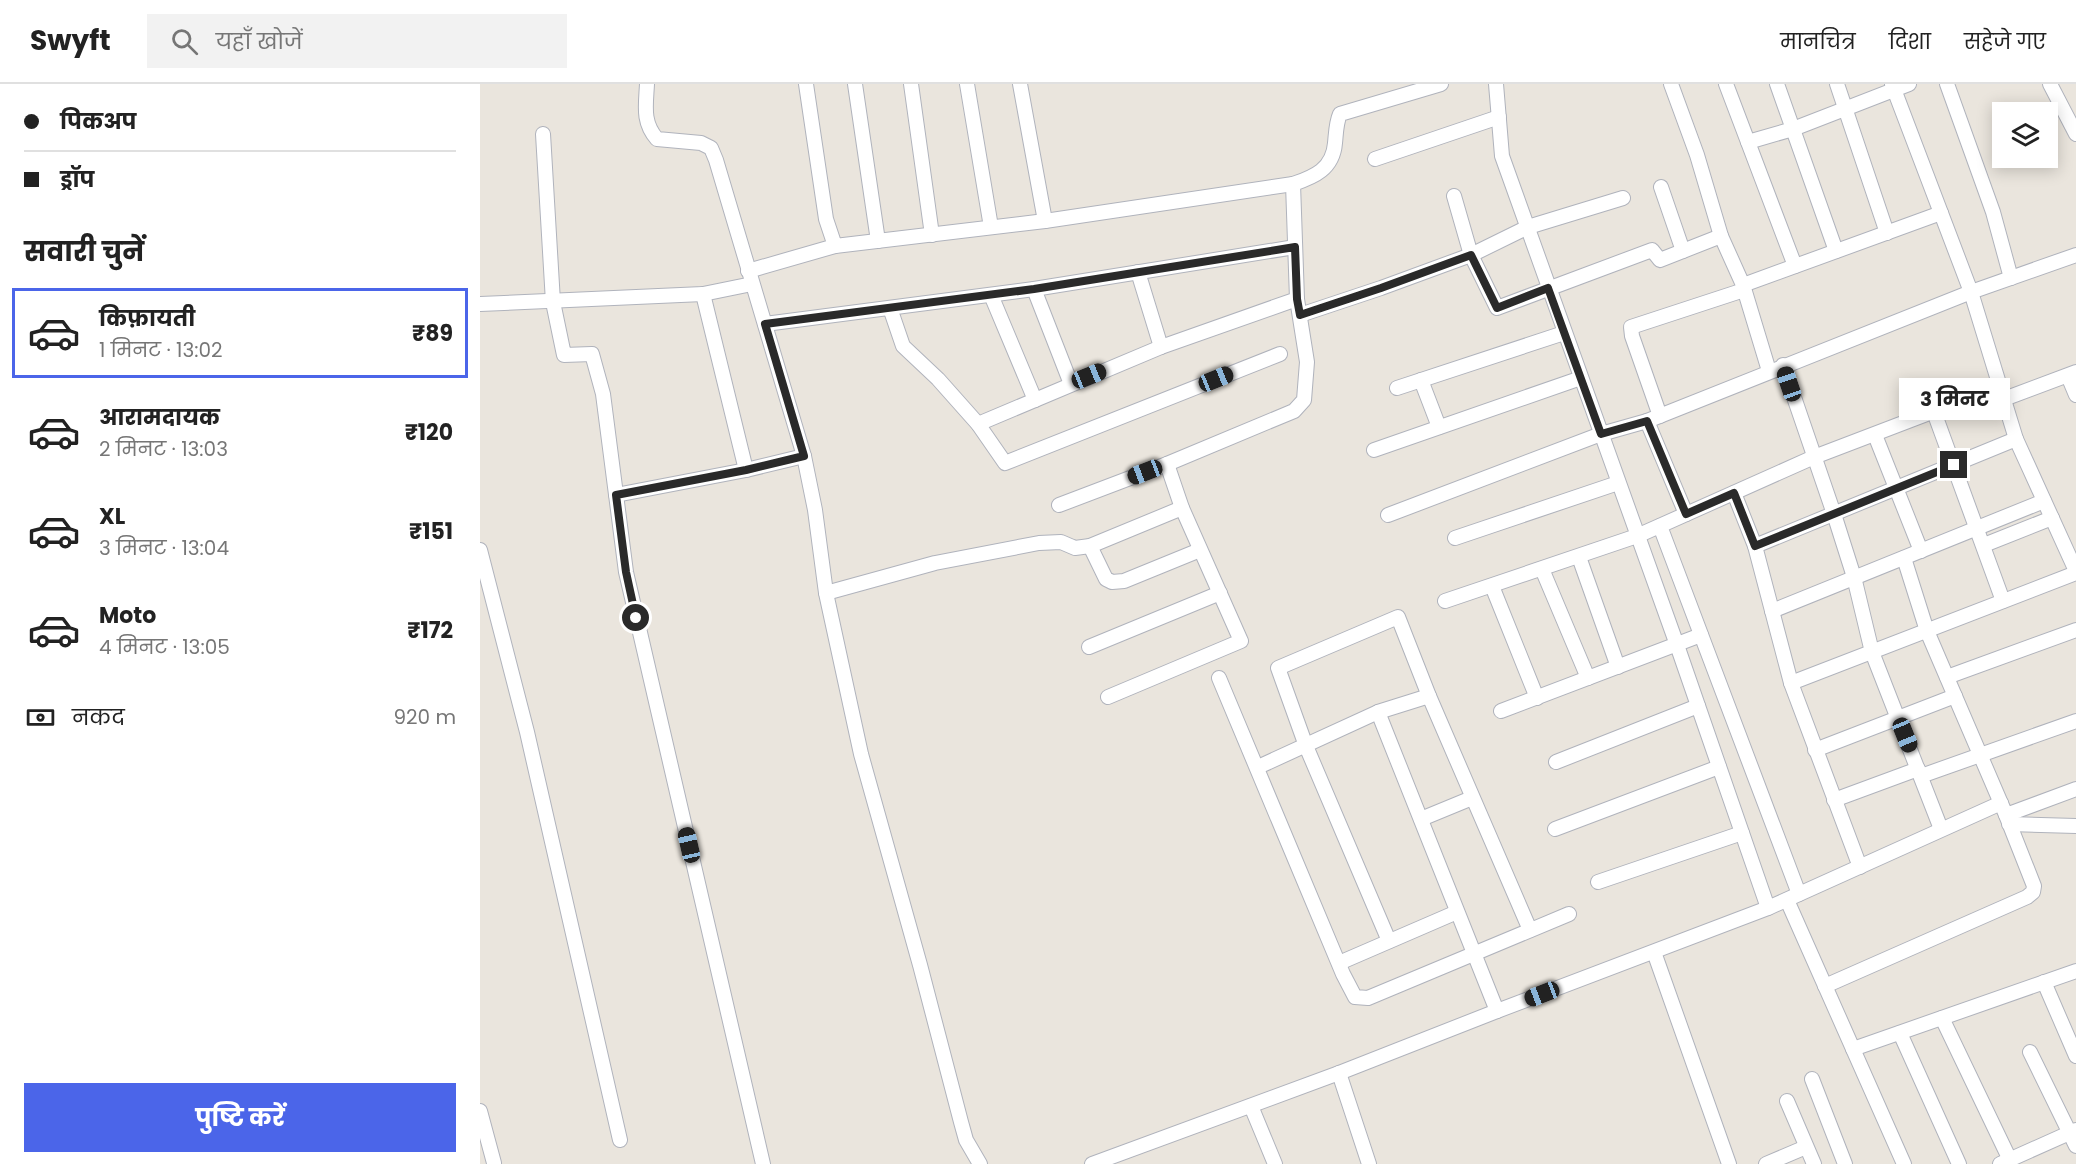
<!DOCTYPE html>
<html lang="hi">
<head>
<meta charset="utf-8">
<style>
	:root { --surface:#fff; --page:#f2f2f2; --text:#222; --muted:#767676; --line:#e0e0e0; --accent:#4b65e9 }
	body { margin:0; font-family:Poppins,"Noto Sans Devanagari",sans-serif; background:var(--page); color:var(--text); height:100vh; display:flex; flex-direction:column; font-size:22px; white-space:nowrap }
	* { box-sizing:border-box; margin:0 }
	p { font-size:20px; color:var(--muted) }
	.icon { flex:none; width:33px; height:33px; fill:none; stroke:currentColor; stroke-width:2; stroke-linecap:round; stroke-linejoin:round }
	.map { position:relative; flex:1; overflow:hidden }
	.sheet { display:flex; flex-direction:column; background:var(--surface); width:480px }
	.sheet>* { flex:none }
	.guide { display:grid; align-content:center; height:132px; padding:0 24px; background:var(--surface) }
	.controls { position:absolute; left:1512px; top:18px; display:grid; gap:12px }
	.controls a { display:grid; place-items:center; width:66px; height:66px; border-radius:0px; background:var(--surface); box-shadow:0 3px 15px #0003; font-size:30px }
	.end { position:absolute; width:27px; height:27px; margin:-14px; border:8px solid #2a2a2a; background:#fff; box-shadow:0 0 0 3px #fff }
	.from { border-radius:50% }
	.bubble { position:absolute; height:42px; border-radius:0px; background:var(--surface); box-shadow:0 3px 15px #0003; font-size:20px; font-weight:700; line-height:42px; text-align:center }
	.car { position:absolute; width:18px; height:36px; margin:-18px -9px; border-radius:8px; box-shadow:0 0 4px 2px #0007; background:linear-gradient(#222 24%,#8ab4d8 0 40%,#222 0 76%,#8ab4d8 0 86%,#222 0) }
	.guide b { display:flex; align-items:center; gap:21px; height:57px; font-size:22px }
	.guide b+b { border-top:2px solid var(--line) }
	.guide i { width:15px; height:15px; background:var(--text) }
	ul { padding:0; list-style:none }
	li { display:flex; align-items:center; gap:18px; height:90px; margin:0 12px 9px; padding:0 12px; border:3px solid transparent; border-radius:0px }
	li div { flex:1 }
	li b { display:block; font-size:22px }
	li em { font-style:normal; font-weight:700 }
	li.on { border-color:var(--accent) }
	li>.icon { width:54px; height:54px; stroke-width:1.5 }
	h2 { padding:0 24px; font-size:27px; line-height:72px }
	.pay { display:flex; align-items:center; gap:15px; height:66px; padding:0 24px; font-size:22px }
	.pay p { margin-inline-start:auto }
	.action { display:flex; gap:12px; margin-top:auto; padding:12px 24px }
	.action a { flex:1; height:69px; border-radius:0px; background:var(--accent); color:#fff; font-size:24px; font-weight:700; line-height:69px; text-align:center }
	header { display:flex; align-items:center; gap:36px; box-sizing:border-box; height:84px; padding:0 30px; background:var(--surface); border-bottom:2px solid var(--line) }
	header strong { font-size:28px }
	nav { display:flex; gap:33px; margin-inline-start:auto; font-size:21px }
	.search { width:420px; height:54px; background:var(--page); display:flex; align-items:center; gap:15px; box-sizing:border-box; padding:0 21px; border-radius:0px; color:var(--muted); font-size:22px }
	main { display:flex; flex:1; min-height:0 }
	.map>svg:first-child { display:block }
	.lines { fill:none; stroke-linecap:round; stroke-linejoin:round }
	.minor-casing { stroke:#b0b3bc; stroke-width:16 }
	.minor { stroke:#fff; stroke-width:14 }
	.route { stroke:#2a2a2a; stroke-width:8 }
</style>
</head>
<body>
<header>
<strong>Swyft</strong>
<div class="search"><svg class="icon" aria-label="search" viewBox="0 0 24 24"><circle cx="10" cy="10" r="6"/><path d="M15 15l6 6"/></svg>यहाँ खोजें</div>
<nav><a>मानचित्र</a><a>दिशा</a><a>सहेजे गए</a></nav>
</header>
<main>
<section class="sheet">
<div class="guide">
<b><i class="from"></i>पिकअप</b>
<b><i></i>ड्रॉप</b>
</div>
<h2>सवारी चुनें</h2>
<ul>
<li class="on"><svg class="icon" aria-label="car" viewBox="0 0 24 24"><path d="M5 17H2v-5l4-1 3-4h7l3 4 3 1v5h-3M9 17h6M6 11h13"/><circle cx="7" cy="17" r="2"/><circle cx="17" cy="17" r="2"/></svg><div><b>किफ़ायती</b><p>1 मिनट · 13:02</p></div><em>₹89</em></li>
<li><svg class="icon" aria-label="car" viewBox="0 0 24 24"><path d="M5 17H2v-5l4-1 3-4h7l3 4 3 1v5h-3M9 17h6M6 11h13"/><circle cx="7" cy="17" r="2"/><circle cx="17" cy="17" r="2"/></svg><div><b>आरामदायक</b><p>2 मिनट · 13:03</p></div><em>₹120</em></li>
<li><svg class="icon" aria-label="car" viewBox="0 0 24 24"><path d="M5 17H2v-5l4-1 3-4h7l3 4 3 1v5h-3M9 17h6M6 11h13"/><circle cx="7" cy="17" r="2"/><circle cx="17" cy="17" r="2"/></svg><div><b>XL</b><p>3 मिनट · 13:04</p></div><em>₹151</em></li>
<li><svg class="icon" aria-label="car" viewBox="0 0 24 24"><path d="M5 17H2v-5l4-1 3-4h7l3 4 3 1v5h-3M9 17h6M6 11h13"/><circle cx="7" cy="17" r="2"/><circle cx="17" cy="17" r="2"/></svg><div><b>Moto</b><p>4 मिनट · 13:05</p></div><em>₹172</em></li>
</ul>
<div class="pay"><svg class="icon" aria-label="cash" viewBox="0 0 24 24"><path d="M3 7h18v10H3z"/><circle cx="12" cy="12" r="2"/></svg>नकद<p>920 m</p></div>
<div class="action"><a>पुष्टि करें</a></div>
</section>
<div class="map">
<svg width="1596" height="1080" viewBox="0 0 1596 1080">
	<rect width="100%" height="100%" fill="#eae5dd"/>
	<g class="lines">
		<g class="minor-casing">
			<g id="minor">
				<path d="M167 0C166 21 162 38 177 55L221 59 231 64 236 76 324 372 335 426 346 509 381 670 440 881 481 1038 486 1056 500 1080"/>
				<path d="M326 0 346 135 355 162 565 137 813 100C834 93 853 85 855 59 856 50 856 39 860 30L961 0"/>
				<polyline points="375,0 398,157"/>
				<polyline points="431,0 452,151"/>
				<polyline points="487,0 511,143"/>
				<polyline points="540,0 565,137"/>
				<polyline points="1016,0 1022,72 1197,561 1288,824"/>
				<polyline points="1191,0 1217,71 1241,152 1263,201 1289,287"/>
				<polyline points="1246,0 1315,182"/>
				<polyline points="1297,0 1356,167"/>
				<polyline points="1357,0 1407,149"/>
				<polyline points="1412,0 1491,208 1536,355 1596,487"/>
				<polyline points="1467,0 1513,128 1531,194"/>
				<polyline points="1570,0 1596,50"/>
				<polyline points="63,50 73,218 84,271 112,270 123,310 146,488 283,1080"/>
				<polyline points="1268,58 1313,45 1429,0"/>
				<polyline points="895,75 1019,33"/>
				<polyline points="1181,103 1203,167"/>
				<polyline points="974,112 991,171 1017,224 1172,166 1180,176 1241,152"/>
				<polyline points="268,187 355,162"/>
				<polyline points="658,188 681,263"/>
				<polyline points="1263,201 1461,129"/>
				<polyline points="554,205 591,300"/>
				<polyline points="223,210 266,386"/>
				<polyline points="511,211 555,316"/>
				<polyline points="0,220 223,210 272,200"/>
				<polyline points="410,224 423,262 458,295 498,340 525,379 800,270"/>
				<polyline points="820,231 901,204 991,171 1048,143 1143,114"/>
				<polyline points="285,240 554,205 815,163"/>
				<polyline points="1303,281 1354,430 1374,493 1392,568 1461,745"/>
				<polyline points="1588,292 1596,311"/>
				<polyline points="941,296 959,343"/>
				<polyline points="917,304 1084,249"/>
				<polyline points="1524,315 1596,288"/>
				<polyline points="1454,328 1523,517"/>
				<polyline points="1180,332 1152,252 1151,243 1264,206"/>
				<polyline points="1167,337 1206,430"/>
				<polyline points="498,340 681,263 817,215 813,100"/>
				<polyline points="1395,351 1441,467"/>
				<polyline points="894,366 1101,294"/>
				<polyline points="1254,409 1275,462 1311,599 1380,783"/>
				<polyline points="136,411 266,386 324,372"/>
				<polyline points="579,421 687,380 814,327 824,316 827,278 817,215"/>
				<polyline points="908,431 1121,350 1167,337 1491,208 1596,171"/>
				<polyline points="1180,442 1319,810"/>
				<polyline points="975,454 1138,399"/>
				<polyline points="1504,461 1572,434"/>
				<polyline points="610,462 626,495 632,498 644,497 720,466"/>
				<polyline points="1275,462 1536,355"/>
				<polyline points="0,466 47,648 140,1056"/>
				<polyline points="1099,473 1138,583"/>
				<polyline points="1062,485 1108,594"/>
				<polyline points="1012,502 1057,614"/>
				<polyline points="346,509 455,479 559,459 581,458 595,464 610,462 702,424"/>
				<polyline points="965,517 1157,452 1334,373 1520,302"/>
				<polyline points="1292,527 1564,417"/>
				<polyline points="609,563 740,509"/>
				<polyline points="1467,593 1596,546"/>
				<polyline points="739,594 863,890 875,913 888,914 1089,830"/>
				<polyline points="1311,599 1596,489"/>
				<polyline points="628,613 761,557 702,424 687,380"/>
				<polyline points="1021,627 1221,551"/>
				<polyline points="898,628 1017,927"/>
				<polyline points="1335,666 1475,612"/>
				<polyline points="1076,678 1218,622"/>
				<polyline points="778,683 898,628 949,612"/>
				<polyline points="1441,692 1596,637"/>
				<polyline points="1354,716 1438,685"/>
				<polyline points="1526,731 1596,705"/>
				<polyline points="941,735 992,714"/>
				<polyline points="1529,740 1596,742"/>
				<polyline points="1075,745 1239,683"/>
				<polyline points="1118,798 1262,749"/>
				<polyline points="1307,816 1424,1080"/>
				<polyline points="909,857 826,662 798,584 918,533 949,612 1050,846"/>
				<polyline points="1174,868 1249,1080"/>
				<polyline points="859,879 977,828"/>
				<polyline points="1564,898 1596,972"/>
				<polyline points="1345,902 1547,813 1553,808 1554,802 1526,731 1447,547 1424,474"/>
				<polyline points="1462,934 1530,1076"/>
				<polyline points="1420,949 1479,1080"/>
				<polyline points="1373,965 1596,887"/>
				<polyline points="1550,968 1596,1062"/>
				<polyline points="859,989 889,1080"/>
				<polyline points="1332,995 1365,1080"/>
				<polyline points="1307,1017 1334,1080"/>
				<polyline points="771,1022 795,1080"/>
				<polyline points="0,1027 14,1079"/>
				<polyline points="612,1080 859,989 1017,927 1288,824 1521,719"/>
				<polyline points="1286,1080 1326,1063"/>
				<polyline points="1520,1080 1596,1046"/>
			</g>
		</g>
		<use href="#minor" class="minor"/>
	</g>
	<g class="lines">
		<polyline class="route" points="156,534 146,488 136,411 266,386 324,372 285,240 554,205 815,163 817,215 820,231 901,204 991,171 1017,224 1068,204 1121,350 1167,337 1206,430 1254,409 1275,462 1474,381"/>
	</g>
</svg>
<div class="controls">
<a><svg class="icon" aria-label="layers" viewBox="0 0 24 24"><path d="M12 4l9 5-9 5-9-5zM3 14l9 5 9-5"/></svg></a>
</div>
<i class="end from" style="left:156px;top:534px"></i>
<i class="end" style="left:1474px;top:381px"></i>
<div class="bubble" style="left:1419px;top:294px;width:111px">3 मिनट</div>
<i class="car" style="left:609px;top:292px;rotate:68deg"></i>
<i class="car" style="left:736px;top:295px;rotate:68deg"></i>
<i class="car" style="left:1309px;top:300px;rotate:341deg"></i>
<i class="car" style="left:665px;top:388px;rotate:249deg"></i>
<i class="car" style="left:1425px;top:651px;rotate:158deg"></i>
<i class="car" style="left:209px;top:761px;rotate:347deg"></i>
<i class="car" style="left:1062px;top:910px;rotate:249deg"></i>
</div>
</main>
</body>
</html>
